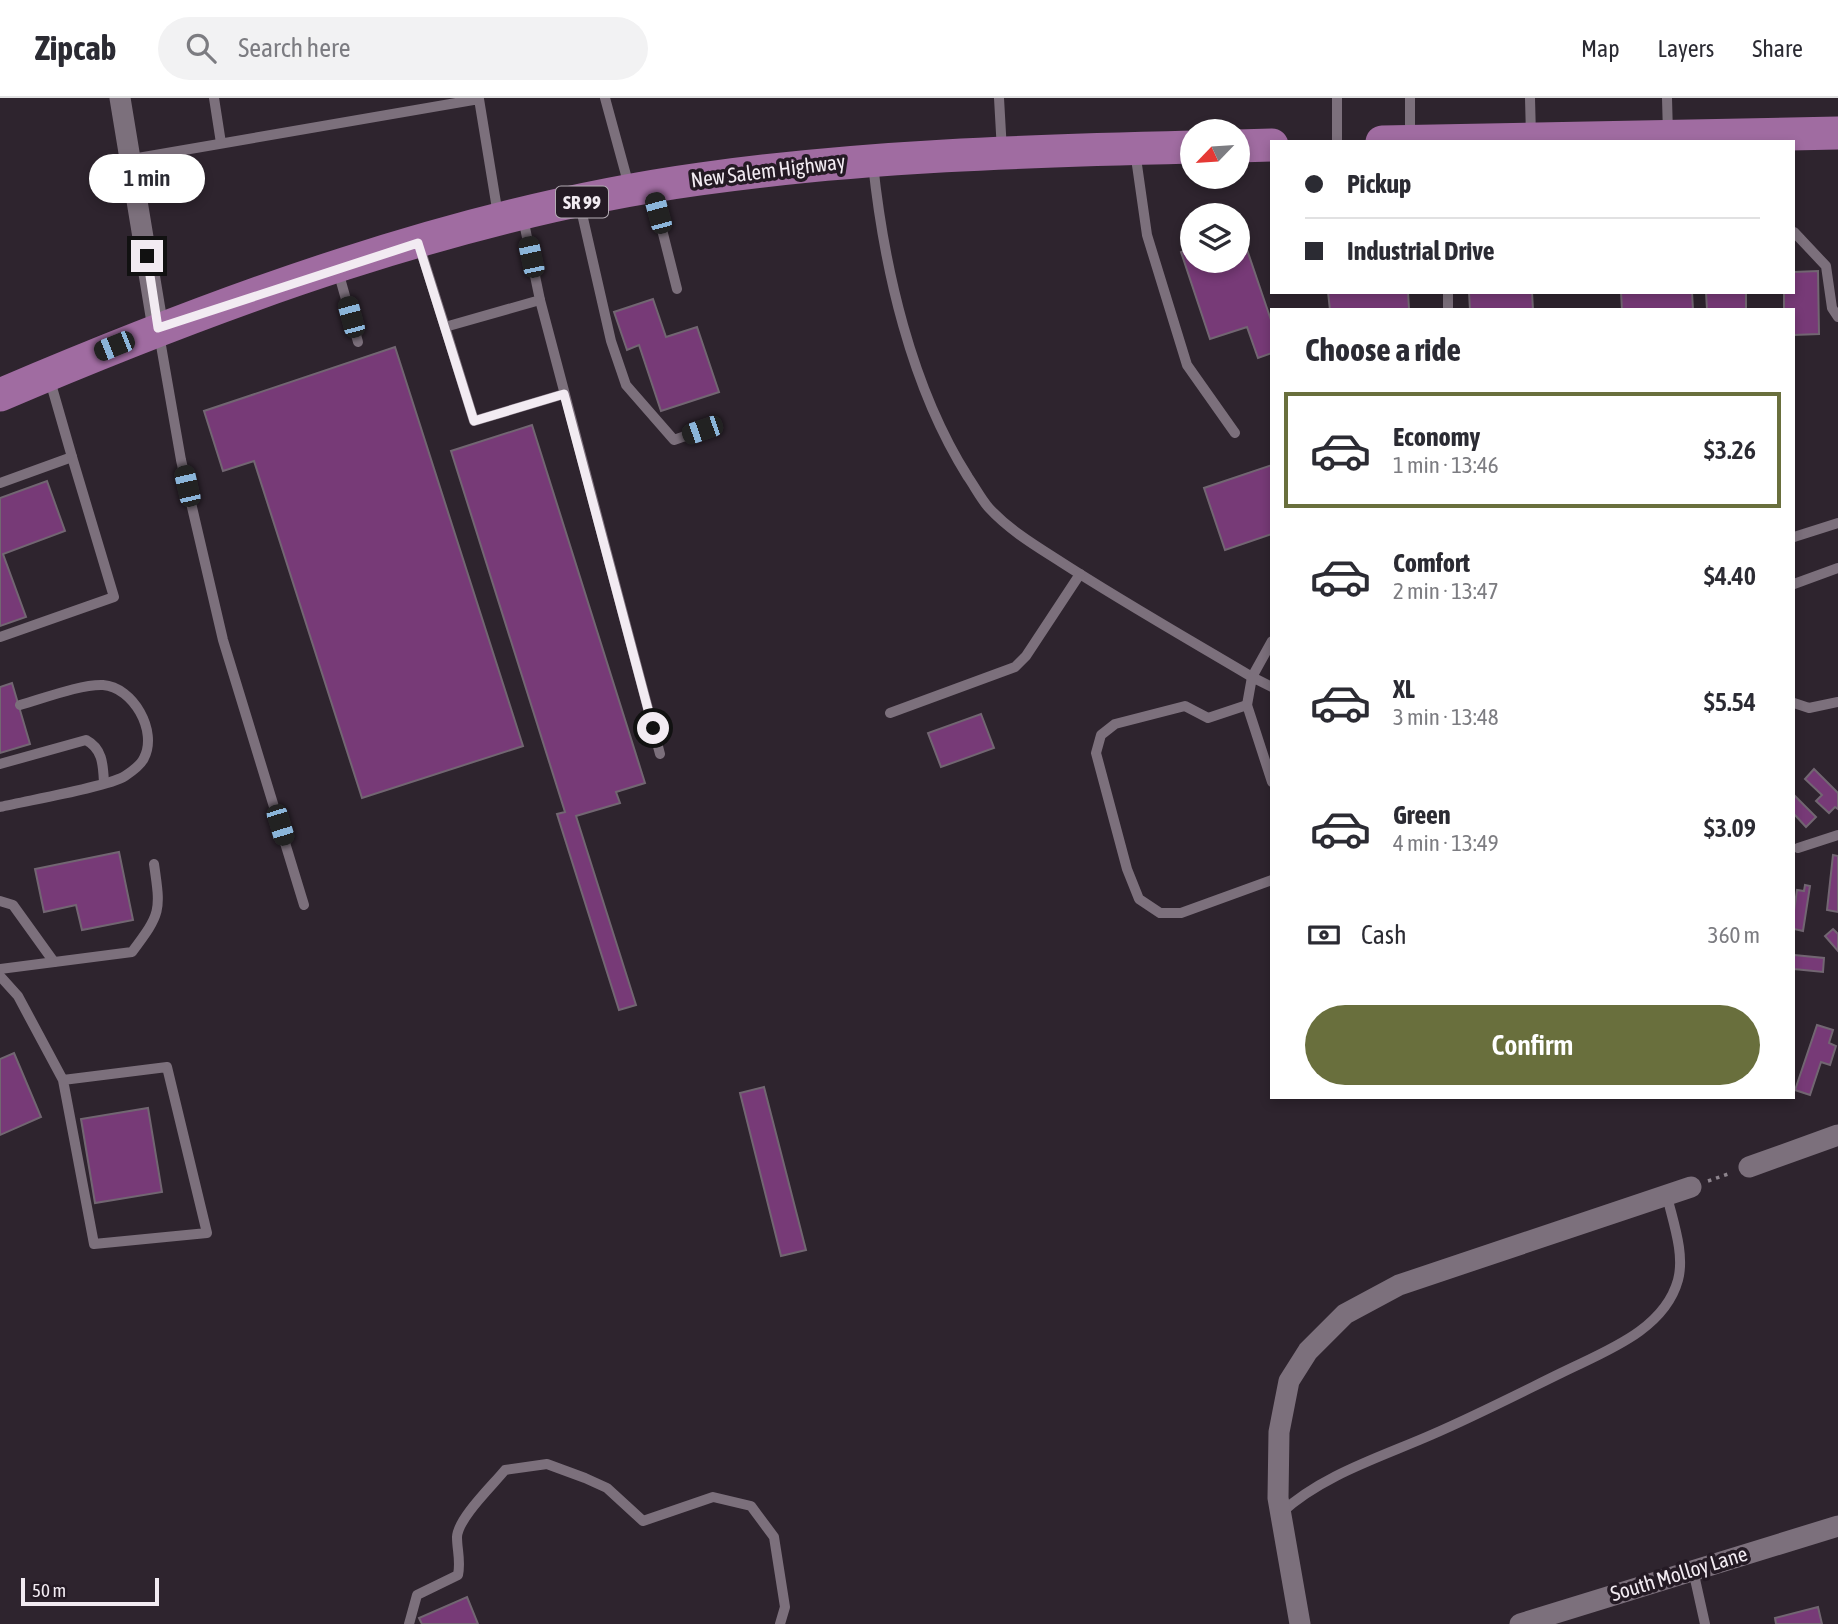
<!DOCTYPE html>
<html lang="en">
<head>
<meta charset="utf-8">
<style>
	:root { --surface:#fff; --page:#f2f2f3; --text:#2b2b33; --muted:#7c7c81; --line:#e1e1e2; --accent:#696f3d }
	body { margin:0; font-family:"Asap Condensed",sans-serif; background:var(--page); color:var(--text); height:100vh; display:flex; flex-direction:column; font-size:26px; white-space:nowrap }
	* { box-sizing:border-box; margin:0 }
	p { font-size:23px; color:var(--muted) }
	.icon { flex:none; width:38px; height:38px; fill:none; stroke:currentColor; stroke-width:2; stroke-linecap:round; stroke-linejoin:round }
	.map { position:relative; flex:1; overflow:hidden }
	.side { position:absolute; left:1270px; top:210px; width:525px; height:791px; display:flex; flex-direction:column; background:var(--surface); border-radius:0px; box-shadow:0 4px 10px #0003 }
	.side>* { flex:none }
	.banner { position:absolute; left:1270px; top:42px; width:525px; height:154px; border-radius:0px; box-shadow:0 4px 10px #0003; display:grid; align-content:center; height:154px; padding:0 35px; background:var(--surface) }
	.needle { width:46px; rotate:245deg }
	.controls { position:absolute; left:1180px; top:21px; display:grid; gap:14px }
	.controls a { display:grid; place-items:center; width:70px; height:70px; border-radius:50%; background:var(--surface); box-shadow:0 4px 10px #0003; font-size:35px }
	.scale { position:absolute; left:21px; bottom:18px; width:138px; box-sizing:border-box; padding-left:7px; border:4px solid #f2ebf2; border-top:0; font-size:19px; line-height:24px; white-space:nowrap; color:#f2ebf2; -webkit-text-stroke:5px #241a24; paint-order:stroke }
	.end { position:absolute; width:32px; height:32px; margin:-16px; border:9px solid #f2ebf2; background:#111; box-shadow:0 0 0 4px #111 }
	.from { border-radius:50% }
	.bubble { position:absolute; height:49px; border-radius:24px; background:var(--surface); box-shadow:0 4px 10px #0003; font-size:23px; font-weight:600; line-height:49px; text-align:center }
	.car { position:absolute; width:21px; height:42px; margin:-21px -10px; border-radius:9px; box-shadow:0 0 5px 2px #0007; background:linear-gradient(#222 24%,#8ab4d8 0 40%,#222 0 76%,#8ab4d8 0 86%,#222 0) }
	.banner b { display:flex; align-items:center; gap:24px; height:66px; font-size:26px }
	.banner b+b { border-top:2px solid var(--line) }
	.banner i { width:18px; height:18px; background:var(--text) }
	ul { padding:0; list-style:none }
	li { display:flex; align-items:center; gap:21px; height:116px; margin:0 14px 10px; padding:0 21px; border:4px solid transparent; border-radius:0px }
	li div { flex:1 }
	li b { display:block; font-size:26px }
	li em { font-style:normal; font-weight:600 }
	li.active { border-color:var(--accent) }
	li>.icon { width:63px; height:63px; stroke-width:1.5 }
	h2 { padding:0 35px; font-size:32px; line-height:84px }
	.pay { display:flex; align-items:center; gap:18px; height:77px; padding:0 35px; font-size:26px }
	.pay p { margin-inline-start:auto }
	.primary-button { display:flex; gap:14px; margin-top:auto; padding:14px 35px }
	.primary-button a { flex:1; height:80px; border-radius:42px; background:var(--accent); color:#fff; font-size:28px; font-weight:600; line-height:80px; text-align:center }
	header { display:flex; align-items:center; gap:42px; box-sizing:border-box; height:98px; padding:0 35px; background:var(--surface); border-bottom:2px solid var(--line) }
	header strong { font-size:33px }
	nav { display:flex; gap:38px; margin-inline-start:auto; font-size:24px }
	.search { width:490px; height:63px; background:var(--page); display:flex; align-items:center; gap:18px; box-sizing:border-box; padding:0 24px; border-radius:38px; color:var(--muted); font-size:26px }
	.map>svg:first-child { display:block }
	.building { fill:#773a77; stroke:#726672; stroke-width:2 }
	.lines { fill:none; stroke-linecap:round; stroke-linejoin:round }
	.path { stroke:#8d848d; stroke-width:3.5; stroke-dasharray:3.5 5; stroke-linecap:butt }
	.service { stroke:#7c707c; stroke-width:10 }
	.minor { stroke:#7c707c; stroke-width:21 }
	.primary { stroke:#a06ca1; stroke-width:33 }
	.route { stroke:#f2ebf2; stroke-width:9 }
	.labels { text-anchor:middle; stroke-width:7; stroke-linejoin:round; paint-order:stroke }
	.shield { fill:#241a24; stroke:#b4acb4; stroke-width:2 }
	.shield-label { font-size:19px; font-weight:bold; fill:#f2ebf2 }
	.street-label { font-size:21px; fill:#f2ebf2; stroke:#241a24 }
</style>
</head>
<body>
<header>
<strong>Zipcab</strong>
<div class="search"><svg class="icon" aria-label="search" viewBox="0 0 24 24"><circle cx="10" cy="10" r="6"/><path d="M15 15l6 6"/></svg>Search here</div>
<nav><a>Map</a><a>Layers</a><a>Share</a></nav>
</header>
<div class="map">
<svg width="1838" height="1526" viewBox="0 0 1838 1526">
	<rect width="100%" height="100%" fill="#2e242e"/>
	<g class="building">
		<polygon points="1241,134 1272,225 1272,255 1258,260 1247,229 1210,241 1181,154 1192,150 1192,163 1237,163 1237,135"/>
		<polygon points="1818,173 1819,236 1794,237 1794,212 1784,212 1784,194 1794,194 1794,174"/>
		<polygon points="1328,194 1408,194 1409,211 1330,212"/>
		<polygon points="1469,194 1532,194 1533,212 1470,212"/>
		<polygon points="1621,194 1692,194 1693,212 1622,212"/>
		<polygon points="1706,194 1746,194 1746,212 1707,212"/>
		<polygon points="653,201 666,239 697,229 719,294 661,313 639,247 627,252 614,214"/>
		<polygon points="395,249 523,648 362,700 254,363 223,373 204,313"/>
		<polygon points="532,327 645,685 616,694 620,705 576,718 636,907 619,912 557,716 565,714 451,353"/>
		<polygon points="1272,367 1272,436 1225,452 1204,390"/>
		<polygon points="47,383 65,433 3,456 26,519 0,528 0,400"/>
		<polygon points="12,585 30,646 0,655 0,589"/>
		<polygon points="981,616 994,650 941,669 928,635"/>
		<polygon points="1814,671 1838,695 1838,711 1835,709 1829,715 1816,703 1822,697 1805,681"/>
		<polygon points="1794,697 1816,719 1806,729 1794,716"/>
		<polygon points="119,754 133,822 82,832 76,807 44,814 35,771"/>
		<polygon points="1833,757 1838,758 1838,814 1827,812"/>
		<polygon points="1805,787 1810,788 1803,833 1794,831 1794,813 1797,792 1804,793"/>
		<polygon points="1833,831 1838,836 1838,853 1825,838"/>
		<polygon points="1794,857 1824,860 1823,874 1794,871"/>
		<polygon points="1817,927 1833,932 1829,945 1836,948 1830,967 1821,964 1810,997 1795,992"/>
		<polygon points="14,955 41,1019 0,1037 0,961"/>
		<polygon points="764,989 806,1152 781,1158 740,995"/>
		<polygon points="148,1010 162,1094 95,1105 81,1021"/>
		<polygon points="467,1499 478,1526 422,1526 419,1520"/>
		<polygon points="1818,1509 1822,1526 1776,1526 1775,1520"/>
	</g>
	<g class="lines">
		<polyline class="path" points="1708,1083 1731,1075"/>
		<g class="service">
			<polyline points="214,0 221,45"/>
			<polyline points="605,0 629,88"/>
			<polyline points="999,0 1002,53"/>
			<polyline points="1337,0 1337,44"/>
			<polyline points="1410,0 1410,40"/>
			<polyline points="1530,0 1531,38"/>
			<polyline points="1667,0 1668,36"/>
			<polyline points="1135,53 1147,137 1187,267 1235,335"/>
			<polyline points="132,61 479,1 498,117"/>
			<path d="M873 66C884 170 911 289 968 379 975 389 981 401 989 410 1009 432 1036 448 1061 464 1123 504 1188 541 1252 579L1272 543"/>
			<polyline points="652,92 677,191"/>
			<polyline points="580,107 611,243 626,287 674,342 702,332"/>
			<polyline points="1794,134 1826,168 1832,210 1838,219"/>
			<polyline points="419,147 445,229 540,202 523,120"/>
			<polyline points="338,173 358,244"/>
			<polyline points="540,202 660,656"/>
			<polyline points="1448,212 1448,194"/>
			<polyline points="445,229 474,323 564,296"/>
			<polyline points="159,236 181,362 223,542 304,807"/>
			<polyline points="0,385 72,359 49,279"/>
			<polyline points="1794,439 1838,425"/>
			<polyline points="1794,486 1838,470"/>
			<polyline points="0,539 114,499 72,359"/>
			<polyline points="1794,605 1809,610 1838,604"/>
			<polyline points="1247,607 1252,579 1272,589"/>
			<polyline points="890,615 1015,569 1026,558 1080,476"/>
			<path d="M0 666 86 642C103 651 103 667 104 685"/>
			<polyline points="1272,684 1247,607 1208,620 1185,608 1115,626 1101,637 1096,655 1127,771 1139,801 1160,815 1181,815 1272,782"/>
			<path d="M0 709C24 703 108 689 125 678 131 674 141 667 144 660 158 633 133 589 103 587 81 586 42 601 20 607"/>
			<polyline points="1798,750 1838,737"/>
			<polyline points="0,803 13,807 54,864"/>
			<path d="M0 871 132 854C161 815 161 814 154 766"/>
			<polyline points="0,878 18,898 63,982 94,1146 207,1135 167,969 63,982"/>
			<path d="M1281 1415C1322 1377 1381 1359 1431 1337 1475 1318 1518 1296 1561 1275 1603 1254 1664 1233 1678 1182 1685 1156 1673 1124 1667 1098"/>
			<polyline points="1693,1472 1705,1526"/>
			<path d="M409 1526 417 1497 458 1477C461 1463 457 1452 457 1439 458 1420 493 1387 505 1372L547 1366 585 1380 607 1390 643 1423 713 1399 751 1408 774 1439 785 1509 780 1526"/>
		</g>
		<g class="minor">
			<polyline points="120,0 158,230"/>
			<polyline points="1749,1069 1838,1037"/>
			<polyline points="1300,1526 1278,1400 1279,1334 1289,1283 1308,1253 1345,1216 1399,1187 1691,1089"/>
			<polyline points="1520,1526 1838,1428"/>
		</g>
		<g class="primary">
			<polyline points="1382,44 1838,35"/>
			<polyline points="1237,48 1272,47"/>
			<path d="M0 297C220 203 462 114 700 81 863 58 1027 53 1192 49"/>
		</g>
	</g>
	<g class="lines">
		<polyline class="route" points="147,158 158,230 418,145 474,323 564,296 653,630"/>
	</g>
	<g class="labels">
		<rect class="shield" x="556" y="88.5" width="52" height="31" rx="5"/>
		<g class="shield-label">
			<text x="582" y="111">SR 99</text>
		</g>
		<g class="street-label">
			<text transform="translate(768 73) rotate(-7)" y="7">New Salem Highway</text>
			<text transform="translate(1679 1476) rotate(-17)" y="7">South Molloy Lane</text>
		</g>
	</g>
</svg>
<div class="controls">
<a><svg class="needle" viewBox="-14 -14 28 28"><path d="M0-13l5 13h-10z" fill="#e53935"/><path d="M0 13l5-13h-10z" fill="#7c7c81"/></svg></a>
<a><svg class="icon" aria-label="layers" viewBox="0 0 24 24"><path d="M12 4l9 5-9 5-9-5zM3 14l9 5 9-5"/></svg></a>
</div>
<div class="scale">50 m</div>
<i class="end from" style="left:653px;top:630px"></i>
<i class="end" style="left:147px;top:158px"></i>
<div class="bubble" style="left:89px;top:56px;width:116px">1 min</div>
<i class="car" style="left:658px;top:115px;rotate:345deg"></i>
<i class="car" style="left:531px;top:159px;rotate:348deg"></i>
<i class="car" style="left:351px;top:219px;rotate:345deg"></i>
<i class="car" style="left:114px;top:248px;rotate:248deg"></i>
<i class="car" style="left:702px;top:332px;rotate:251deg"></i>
<i class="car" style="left:187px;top:388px;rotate:347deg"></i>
<i class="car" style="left:280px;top:727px;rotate:163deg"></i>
<div class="banner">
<b><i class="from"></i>Pickup</b>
<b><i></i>Industrial Drive</b>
</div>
<section class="side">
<h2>Choose a ride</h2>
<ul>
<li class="active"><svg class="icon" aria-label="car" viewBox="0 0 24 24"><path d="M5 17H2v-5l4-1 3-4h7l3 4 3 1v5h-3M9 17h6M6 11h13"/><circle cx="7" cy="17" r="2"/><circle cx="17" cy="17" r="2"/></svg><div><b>Economy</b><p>1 min · 13:46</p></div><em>$3.26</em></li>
<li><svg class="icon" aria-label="car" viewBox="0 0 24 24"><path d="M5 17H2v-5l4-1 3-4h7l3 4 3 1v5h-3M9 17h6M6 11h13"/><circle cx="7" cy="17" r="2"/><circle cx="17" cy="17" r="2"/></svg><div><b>Comfort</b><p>2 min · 13:47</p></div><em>$4.40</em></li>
<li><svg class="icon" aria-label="car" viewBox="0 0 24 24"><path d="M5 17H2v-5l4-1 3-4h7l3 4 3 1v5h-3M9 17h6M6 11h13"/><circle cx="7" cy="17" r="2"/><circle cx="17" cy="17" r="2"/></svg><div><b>XL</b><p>3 min · 13:48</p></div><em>$5.54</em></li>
<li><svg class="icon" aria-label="car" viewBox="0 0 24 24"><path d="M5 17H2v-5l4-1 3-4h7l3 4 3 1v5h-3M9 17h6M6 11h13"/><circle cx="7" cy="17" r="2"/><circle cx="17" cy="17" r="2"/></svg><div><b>Green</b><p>4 min · 13:49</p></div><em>$3.09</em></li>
</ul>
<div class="pay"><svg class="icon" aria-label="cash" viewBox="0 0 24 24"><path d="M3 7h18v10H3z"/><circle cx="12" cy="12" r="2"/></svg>Cash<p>360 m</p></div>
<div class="primary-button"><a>Confirm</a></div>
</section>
</div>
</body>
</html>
